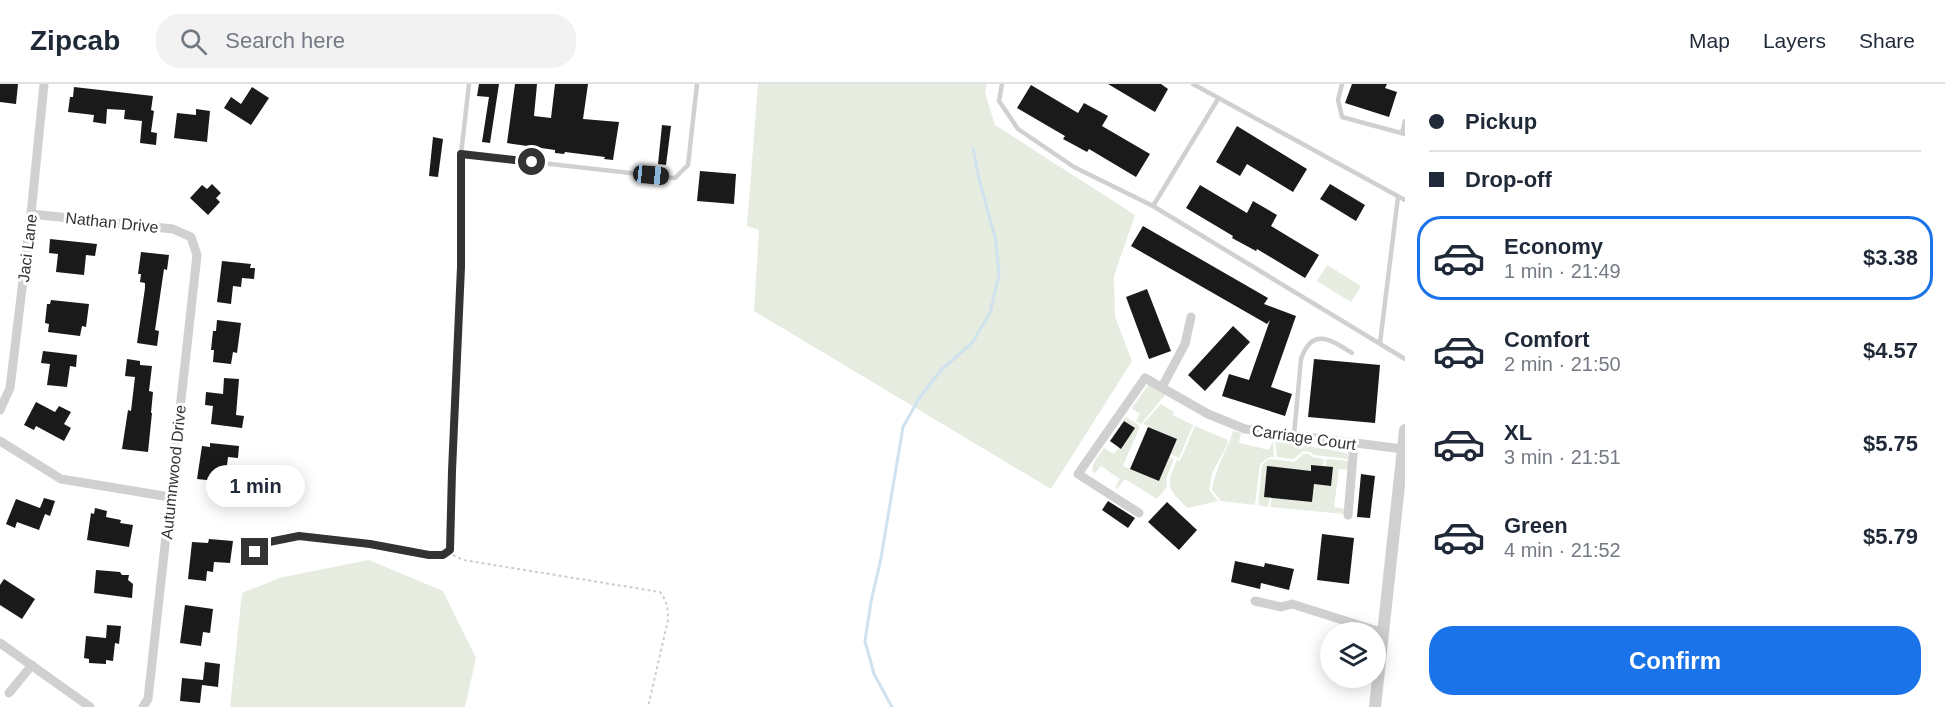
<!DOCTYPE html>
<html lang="en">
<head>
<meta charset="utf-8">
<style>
	:root { --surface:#fff; --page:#f2f2f3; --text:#1f2937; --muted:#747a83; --line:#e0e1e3; --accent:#1a73e8 }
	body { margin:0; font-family:Arial,sans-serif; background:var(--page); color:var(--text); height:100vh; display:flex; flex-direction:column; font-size:22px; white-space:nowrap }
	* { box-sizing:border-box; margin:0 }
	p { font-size:20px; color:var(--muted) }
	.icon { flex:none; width:33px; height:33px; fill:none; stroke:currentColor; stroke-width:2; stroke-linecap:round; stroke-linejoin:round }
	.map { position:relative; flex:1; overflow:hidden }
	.drawer { display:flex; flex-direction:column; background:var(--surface); width:540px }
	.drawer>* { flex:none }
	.top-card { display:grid; align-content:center; height:132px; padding:0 24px; background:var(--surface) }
	.fabs { position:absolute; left:1320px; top:538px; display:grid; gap:12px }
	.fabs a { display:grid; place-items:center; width:66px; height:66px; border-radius:50%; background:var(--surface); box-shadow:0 3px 15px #0003; font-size:30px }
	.end { position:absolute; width:27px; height:27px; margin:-14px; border:8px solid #333; background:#fff; box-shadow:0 0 0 3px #fff }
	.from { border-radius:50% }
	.bubble { position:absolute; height:42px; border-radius:21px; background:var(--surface); box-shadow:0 3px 15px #0003; font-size:20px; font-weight:700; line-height:42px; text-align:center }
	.car { position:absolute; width:18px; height:36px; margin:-18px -9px; border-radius:8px; box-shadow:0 0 4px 2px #0007; background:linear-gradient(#222 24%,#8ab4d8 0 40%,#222 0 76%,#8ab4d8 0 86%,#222 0) }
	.top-card b { display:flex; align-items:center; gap:21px; height:57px; font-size:22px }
	.top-card b+b { border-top:2px solid var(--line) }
	.top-card i { width:15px; height:15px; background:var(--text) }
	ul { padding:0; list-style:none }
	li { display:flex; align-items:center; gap:18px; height:84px; margin:0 12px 9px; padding:0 12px; border:3px solid transparent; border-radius:24px }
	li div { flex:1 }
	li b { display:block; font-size:22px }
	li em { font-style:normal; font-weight:700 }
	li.on { border-color:var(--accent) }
	li>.icon { width:54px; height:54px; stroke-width:1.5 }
	.action { display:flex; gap:12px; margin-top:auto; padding:12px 24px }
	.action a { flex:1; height:69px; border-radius:24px; background:var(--accent); color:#fff; font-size:24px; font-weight:700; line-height:69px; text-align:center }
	header { display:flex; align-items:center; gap:36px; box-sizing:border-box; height:84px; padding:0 30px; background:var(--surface); border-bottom:2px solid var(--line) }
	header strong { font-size:28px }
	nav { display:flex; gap:33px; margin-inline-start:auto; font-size:21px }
	.search { width:420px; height:54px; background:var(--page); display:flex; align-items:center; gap:15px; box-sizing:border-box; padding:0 21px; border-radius:24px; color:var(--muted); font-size:22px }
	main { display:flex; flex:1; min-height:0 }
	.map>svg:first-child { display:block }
	.green { fill:#e6ecdf }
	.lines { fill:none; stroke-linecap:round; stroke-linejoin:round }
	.stream { stroke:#cfe2ee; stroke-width:3 }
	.building { fill:#1a1a1a }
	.path { stroke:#cdcdcd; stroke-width:2; stroke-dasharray:3 3; stroke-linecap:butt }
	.service { stroke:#d0d0d0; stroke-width:4.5 }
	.minor { stroke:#d0d0d0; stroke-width:9 }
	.tertiary { stroke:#d0d0d0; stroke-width:12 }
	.route { stroke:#333; stroke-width:8 }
	.labels { text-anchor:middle; stroke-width:6; stroke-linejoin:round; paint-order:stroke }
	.street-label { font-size:16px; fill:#333; stroke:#fff }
</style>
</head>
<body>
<header>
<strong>Zipcab</strong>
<div class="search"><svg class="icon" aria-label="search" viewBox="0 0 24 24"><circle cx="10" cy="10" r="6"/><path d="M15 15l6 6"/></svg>Search here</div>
<nav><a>Map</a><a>Layers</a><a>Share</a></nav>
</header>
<main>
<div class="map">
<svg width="1405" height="623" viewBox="0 0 1405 623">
	<rect width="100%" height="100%" fill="#fff"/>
	<g class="green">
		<polygon points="758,0 987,0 985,9 995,41 1135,131 1114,192 1115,233 1132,277 1051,405 754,227 759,146 747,142"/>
		<polygon points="1327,181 1361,202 1351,218 1317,197"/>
		<polygon points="1149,300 1166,310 1141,340 1136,337 1140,330 1132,324"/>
		<polygon points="1161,320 1174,328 1173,331 1193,341 1179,374 1171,370 1177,355 1143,340"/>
		<path d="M1126 333 1140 342 1123 382 1159 397 1170 373 1174 375 1166 395 1167 403 1157 415 1125 395 1117 405 1115 404 1120 395 1101 382 1094 390C1089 381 1099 372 1104 364L1114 370 1134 344 1123 337Z"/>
		<path d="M1195 342 1228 356 1226 363 1212 389 1209 406 1218 417 1188 424C1167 404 1165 403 1177 376L1180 377Z"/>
		<path d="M1233 347 1241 349 1239 359 1269 366 1273 357 1274 373H1270L1260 380 1255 421 1221 417 1212 406C1215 384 1227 367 1233 347Z"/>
		<polygon points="1275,356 1347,369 1349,375 1313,371 1311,368 1303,367 1294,375 1277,373"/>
		<polygon points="1303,370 1309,370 1312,373 1324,375 1323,382 1312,381 1311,387 1268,382 1264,412 1270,413 1268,423 1258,421 1262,381 1269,375 1295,378"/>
		<polygon points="1326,375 1349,377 1348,386 1339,385 1334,423 1344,425 1344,430 1270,423 1272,414 1312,418 1314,400 1331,402 1325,383"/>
		<polygon points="369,476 443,507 476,574 465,623 230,623 242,509 279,494"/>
	</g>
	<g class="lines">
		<polyline class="stream" points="892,623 874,590 865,557 871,518 881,474 903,343 920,313 941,286 972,259 990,229 999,191 996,157 979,95 973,64"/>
	</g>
	<g class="building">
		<polygon points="0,0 18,0 16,20 0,18"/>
		<polygon points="479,0 499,0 490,59 482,58 489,13 477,12"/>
		<polygon points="515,0 537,0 534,32 551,34 555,0 588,0 583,35 619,38 613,76 604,75 605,73 565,68 564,70 555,69 555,66 507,59"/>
		<polygon points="1108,0 1161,0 1168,5 1155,28"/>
		<polygon points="1352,0 1387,0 1385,4 1397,8 1389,33 1345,19"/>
		<polygon points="1031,1 1078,29 1084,19 1108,32 1102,42 1150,70 1136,93 1089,65 1087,68 1063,55 1065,52 1017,24"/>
		<polygon points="74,3 153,12 151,26 154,27 151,48 157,49 156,61 140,59 142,37 124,35 125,26 107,25 106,40 93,38 94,31 68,28 70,13 73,13"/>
		<polygon points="252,3 269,14 251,41 224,24 231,13 241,20"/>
		<polygon points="196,25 210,27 207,58 174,54 177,29 196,31"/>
		<polygon points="662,41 671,42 666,81 658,80"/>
		<polygon points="1237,42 1307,85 1293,108 1247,80 1240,92 1216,78"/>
		<polygon points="433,53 443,55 438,93 429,92"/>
		<polygon points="700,87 736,90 734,120 697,117"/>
		<polygon points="212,100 221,109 216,114 220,118 208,131 190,114 202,101 207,105"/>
		<polygon points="1330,100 1365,121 1356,137 1320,115"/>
		<polygon points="1200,101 1247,129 1253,117 1277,131 1271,142 1319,171 1305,194 1257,165 1256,167 1232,154 1233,152 1186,124"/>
		<polygon points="1143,142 1268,214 1264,220 1296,232 1271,303 1292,310 1285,332 1222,312 1229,290 1249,296 1270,236 1267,240 1131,162"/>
		<polygon points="50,155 97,160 95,172 86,171 84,191 56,188 58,170 49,169"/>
		<polygon points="141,168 169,171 167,186 164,185 155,246 159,247 157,262 137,259 145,204 145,199 140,198 141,190 138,190"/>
		<polygon points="222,177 251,180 250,184 255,184 254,195 242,194 241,203 233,202 231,220 217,218"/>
		<polygon points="1147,205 1171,267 1149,275 1126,213"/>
		<polygon points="51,216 89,220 86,243 82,242 80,252 48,248 49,240 45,239 47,220 50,220"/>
		<polygon points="217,236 241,239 237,269 233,268 231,280 213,278 214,266 211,266 213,247 216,247"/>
		<polygon points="1233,242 1250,258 1205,307 1188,291"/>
		<polygon points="43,267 77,271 76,283 70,282 67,303 47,301 50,280 41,279"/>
		<polygon points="127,275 140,277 140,281 152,282 149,307 153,308 151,329 152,329 148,368 122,365 128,326 131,327 135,293 125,292"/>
		<polygon points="1314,275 1380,281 1375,339 1308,333"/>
		<polygon points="224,294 239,295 236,331 244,332 242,344 211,340 213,322 205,321 206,308 223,310"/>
		<polygon points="36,318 55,328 59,322 71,328 64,340 71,344 64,357 36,342 34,346 24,341"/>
		<polygon points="1124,337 1135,344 1121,365 1110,357"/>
		<polygon points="1148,343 1177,355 1159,397 1130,385"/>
		<polygon points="210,359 239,362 238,374 228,373 225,398 197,395 202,362 210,363"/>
		<polygon points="1311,381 1333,383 1331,402 1314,400 1312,418 1264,413 1267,382 1311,387"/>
		<polygon points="1361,390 1375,392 1370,434 1357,433"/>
		<polygon points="44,414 55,417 50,432 45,430 39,446 17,438 15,444 6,440 16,415 40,424"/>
		<polygon points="1108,417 1135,434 1128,444 1102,426"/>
		<polygon points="1167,418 1197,446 1179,466 1148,438"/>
		<polygon points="95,424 107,427 106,433 121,436 120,439 133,441 129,463 87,456 91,429 94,430"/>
		<polygon points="1322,450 1354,454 1349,500 1317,496"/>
		<polygon points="209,455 233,457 230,479 214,478 213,488 207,487 206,497 188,495 192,458 208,459"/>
		<polygon points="1235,477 1264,483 1265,479 1294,485 1289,506 1261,499 1260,505 1231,498"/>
		<polygon points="96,486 120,488 122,491 129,491 128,496 133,500 132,514 94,509"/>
		<polygon points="4,495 35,515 22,535 0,521 0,501"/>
		<polygon points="185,521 213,525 210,549 203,548 201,562 180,559"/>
		<polygon points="107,541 121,542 119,560 115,559 113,577 106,576 106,580 89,579 89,575 84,574 86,552 106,554"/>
		<polygon points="205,578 220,580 218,603 202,601 200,619 180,617 182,594 203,596"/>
	</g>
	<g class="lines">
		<path class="path" d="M453 471 463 476 660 508C667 517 668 524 668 536L648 623"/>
		<g class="service">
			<polyline points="1002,0 999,17 1018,45 1074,83 1153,122 1405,275"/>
			<polyline points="1193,0 1405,116"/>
			<polyline points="1342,0 1338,16 1342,33 1405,50"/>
			<polyline points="1402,49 1405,37"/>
			<polyline points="461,70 675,94 688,81 697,0"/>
			<polyline points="1153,122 1218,15"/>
			<polyline points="1380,259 1398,113"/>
			<path d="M1294 351 1301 275C1312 243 1330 255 1352 269"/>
			<polyline points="256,468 269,458 299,452 370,460 429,471 443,471 450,466 452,387 461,183 461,70 469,0"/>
		</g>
		<g class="minor">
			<polyline points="31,130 173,145 191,153 197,171 148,615 143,623"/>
			<polyline points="1162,303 1185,260 1191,233"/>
			<polyline points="0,326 10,304 31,130 44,0"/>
			<polyline points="0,357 61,395 170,413"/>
			<polyline points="1139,429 1078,390 1145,294 1208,330 1245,345 1403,365"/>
			<polyline points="1348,431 1354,360"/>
			<polyline points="1255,517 1281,523 1292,520 1384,549"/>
			<polyline points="0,559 90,623"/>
			<polyline points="9,609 32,581"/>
		</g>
		<polyline class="tertiary" points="1375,623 1405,346"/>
	</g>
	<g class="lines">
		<polyline class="route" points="255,468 269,458 299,452 370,460 429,471 443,471 450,466 452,387 461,183 461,70 532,78"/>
	</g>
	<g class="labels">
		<g class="street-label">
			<text transform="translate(112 138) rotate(6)" y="6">Nathan Drive</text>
			<text transform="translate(27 164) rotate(-83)" y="6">Jaci Lane</text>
			<text transform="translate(1304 353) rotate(8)" y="6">Carriage Court</text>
			<text transform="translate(173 388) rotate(-84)" y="6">Autumnwood Drive</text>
		</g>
	</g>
</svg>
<div class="fabs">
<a><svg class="icon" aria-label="layers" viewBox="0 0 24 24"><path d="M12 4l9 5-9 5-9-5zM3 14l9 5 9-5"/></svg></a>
</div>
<i class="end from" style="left:532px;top:78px"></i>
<i class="end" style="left:255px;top:468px"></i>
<div class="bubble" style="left:206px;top:381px;width:99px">1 min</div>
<i class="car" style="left:651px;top:91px;rotate:96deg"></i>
</div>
<section class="drawer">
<div class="top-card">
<b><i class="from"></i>Pickup</b>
<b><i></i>Drop-off</b>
</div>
<ul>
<li class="on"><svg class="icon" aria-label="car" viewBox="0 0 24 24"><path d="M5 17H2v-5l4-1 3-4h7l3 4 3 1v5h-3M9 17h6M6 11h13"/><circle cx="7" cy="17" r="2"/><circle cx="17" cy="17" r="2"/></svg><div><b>Economy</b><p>1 min · 21:49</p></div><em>$3.38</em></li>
<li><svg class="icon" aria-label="car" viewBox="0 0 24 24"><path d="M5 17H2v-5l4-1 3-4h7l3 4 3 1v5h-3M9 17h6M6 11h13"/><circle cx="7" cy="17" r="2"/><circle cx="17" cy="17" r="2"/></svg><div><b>Comfort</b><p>2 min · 21:50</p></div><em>$4.57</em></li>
<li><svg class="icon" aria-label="car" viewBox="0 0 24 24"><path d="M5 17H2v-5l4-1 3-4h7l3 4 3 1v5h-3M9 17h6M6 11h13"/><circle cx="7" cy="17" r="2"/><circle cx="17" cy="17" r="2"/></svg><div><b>XL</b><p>3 min · 21:51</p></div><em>$5.75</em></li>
<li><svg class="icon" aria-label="car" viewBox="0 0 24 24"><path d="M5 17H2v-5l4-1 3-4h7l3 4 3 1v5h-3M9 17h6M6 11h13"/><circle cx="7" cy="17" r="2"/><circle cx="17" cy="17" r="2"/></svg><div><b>Green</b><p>4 min · 21:52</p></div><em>$5.79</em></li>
</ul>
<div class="action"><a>Confirm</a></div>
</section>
</main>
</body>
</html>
